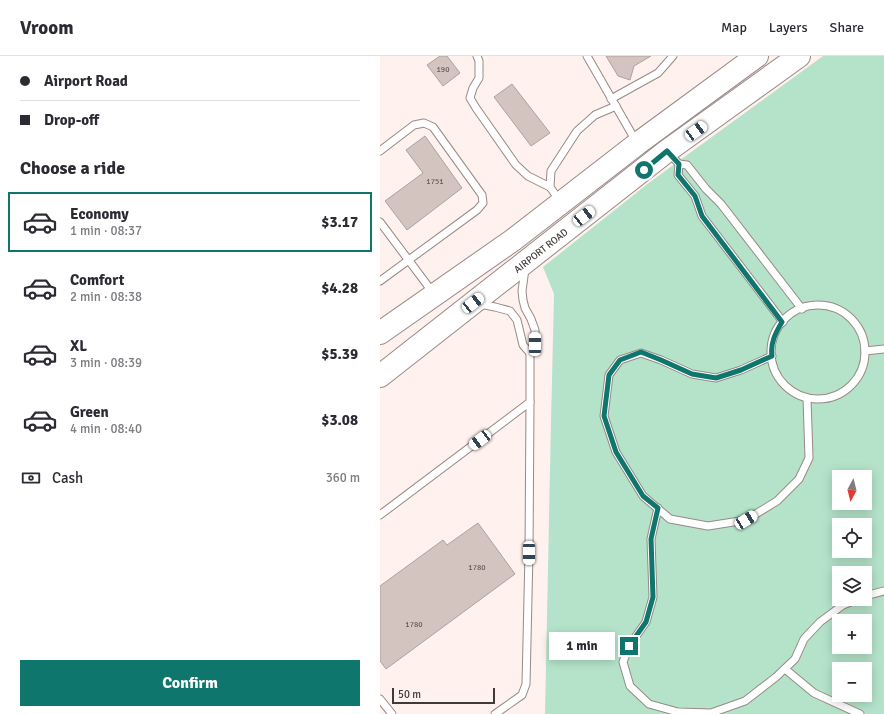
<!DOCTYPE html>
<html lang="en">
<head>
<meta charset="utf-8">
<style>
	:root { --surface:#fff; --page:#f2f2f3; --text:#2b2b33; --muted:#7c7c81; --line:#e1e1e2; --accent:#0f766e }
	body { margin:0; font-family:Signika,sans-serif; background:var(--page); color:var(--text); height:100vh; display:flex; flex-direction:column; font-size:15px; white-space:nowrap }
	* { box-sizing:border-box; margin:0 }
	p { font-size:13px; color:var(--muted) }
	.icon { flex:none; width:22px; height:22px; fill:none; stroke:currentColor; stroke-width:2; stroke-linecap:round; stroke-linejoin:round }
	.map { position:relative; flex:1; overflow:hidden }
	.panel { display:flex; flex-direction:column; background:var(--surface); width:380px }
	.panel>* { flex:none }
	.top-card { display:grid; align-content:center; height:88px; padding:0 20px; background:var(--surface) }
	.needle { width:26px; rotate:187deg }
	.tools { position:absolute; left:452px; top:414px; display:grid; gap:8px }
	.tools a { display:grid; place-items:center; width:40px; height:40px; border-radius:0px; background:var(--surface); box-shadow:0 2px 10px #0003; font-size:20px }
	.scale { position:absolute; left:12px; bottom:10px; width:103px; box-sizing:border-box; padding-left:4px; border:2px solid #403a38; border-top:0; font-size:11px; line-height:14px; white-space:nowrap; color:#403a38; -webkit-text-stroke:3px #fff1ee; paint-order:stroke }
	.end { position:absolute; width:18px; height:18px; margin:-9px; border:5px solid #0f766e; background:#fff; box-shadow:0 0 0 2px #fff }
	.from { border-radius:50% }
	.bubble { position:absolute; height:28px; border-radius:0px; background:var(--surface); box-shadow:0 2px 10px #0003; font-size:13px; font-weight:700; line-height:28px; text-align:center }
	.car { position:absolute; width:12px; height:24px; margin:-12px -6px; border-radius:5px; box-shadow:0 0 3px 1px #0007; background:linear-gradient(#fff 24%,#345 0 40%,#fff 0 76%,#345 0 86%,#fff 0) }
	.top-card b { display:flex; align-items:center; gap:14px; height:38px; font-size:15px }
	.top-card b+b { border-top:1px solid var(--line) }
	.top-card i { width:10px; height:10px; background:var(--text) }
	ul { padding:0; list-style:none }
	li { display:flex; align-items:center; gap:12px; height:60px; margin:0 8px 6px; padding:0 12px; border:2px solid transparent; border-radius:0px }
	li div { flex:1 }
	li b { display:block; font-size:15px }
	li em { font-style:normal; font-weight:700 }
	li.active { border-color:var(--accent) }
	li>.icon { width:36px; height:36px; stroke-width:1.5 }
	h2 { padding:0 20px; font-size:18px; line-height:48px }
	.pay { display:flex; align-items:center; gap:10px; height:44px; padding:0 20px; font-size:15px }
	.pay p { margin-inline-start:auto }
	.action { display:flex; gap:8px; margin-top:auto; padding:8px 20px }
	.action a { flex:1; height:46px; border-radius:0px; background:var(--accent); color:#fff; font-size:16px; font-weight:700; line-height:46px; text-align:center }
	header { display:flex; align-items:center; gap:24px; box-sizing:border-box; height:56px; padding:0 20px; background:var(--surface); border-bottom:1px solid var(--line) }
	header strong { font-size:19px }
	nav { display:flex; gap:22px; margin-inline-start:auto; font-size:14px }
	main { display:flex; flex:1; min-height:0 }
	.map>svg:first-child { display:block }
	.green { fill:#b4e3ca; fill-rule:evenodd }
	.building { fill:#d4c4c0; stroke:#b0a19d }
	.lines { fill:none; stroke-linecap:round; stroke-linejoin:round }
	.service-casing { stroke:#988986; stroke-width:9 }
	.primary-casing { stroke:#988986; stroke-width:24 }
	.service { stroke:#fff; stroke-width:7 }
	.primary { stroke:#fff; stroke-width:22 }
	.route { stroke:#0f766e; stroke-width:5 }
	.labels { text-anchor:middle; stroke-width:3; stroke-linejoin:round; paint-order:stroke }
	.number-label { font-size:8px; fill:#655c5a }
	.street-label { font-size:10px; fill:#403a38; stroke:#fff1ee }
</style>
</head>
<body>
<header>
<strong>Vroom</strong>
<nav><a>Map</a><a>Layers</a><a>Share</a></nav>
</header>
<main>
<section class="panel">
<div class="top-card">
<b><i class="from"></i>Airport Road</b>
<b><i></i>Drop-off</b>
</div>
<h2>Choose a ride</h2>
<ul>
<li class="active"><svg class="icon" aria-label="car" viewBox="0 0 24 24"><path d="M5 17H2v-5l4-1 3-4h7l3 4 3 1v5h-3M9 17h6M6 11h13"/><circle cx="7" cy="17" r="2"/><circle cx="17" cy="17" r="2"/></svg><div><b>Economy</b><p>1 min · 08:37</p></div><em>$3.17</em></li>
<li><svg class="icon" aria-label="car" viewBox="0 0 24 24"><path d="M5 17H2v-5l4-1 3-4h7l3 4 3 1v5h-3M9 17h6M6 11h13"/><circle cx="7" cy="17" r="2"/><circle cx="17" cy="17" r="2"/></svg><div><b>Comfort</b><p>2 min · 08:38</p></div><em>$4.28</em></li>
<li><svg class="icon" aria-label="car" viewBox="0 0 24 24"><path d="M5 17H2v-5l4-1 3-4h7l3 4 3 1v5h-3M9 17h6M6 11h13"/><circle cx="7" cy="17" r="2"/><circle cx="17" cy="17" r="2"/></svg><div><b>XL</b><p>3 min · 08:39</p></div><em>$5.39</em></li>
<li><svg class="icon" aria-label="car" viewBox="0 0 24 24"><path d="M5 17H2v-5l4-1 3-4h7l3 4 3 1v5h-3M9 17h6M6 11h13"/><circle cx="7" cy="17" r="2"/><circle cx="17" cy="17" r="2"/></svg><div><b>Green</b><p>4 min · 08:40</p></div><em>$3.08</em></li>
</ul>
<div class="pay"><svg class="icon" aria-label="cash" viewBox="0 0 24 24"><path d="M3 7h18v10H3z"/><circle cx="12" cy="12" r="2"/></svg>Cash<p>360 m</p></div>
<div class="action"><a>Confirm</a></div>
</section>
<div class="map">
<svg width="504" height="658" viewBox="0 0 504 658">
	<rect width="100%" height="100%" fill="#fff1ee"/>
	<path class="green" d="M443 0H504V658H165L171 365 174 238 163 211 270 126ZM459 421H485V447H459ZM459 469H485V495H459ZM459 517H485V543H459ZM459 565H485V591H459ZM459 613H485V639H459Z"/>
	<g class="building">
		<polygon points="60,0 67,0 80,17 63,30 47,9"/>
		<polygon points="226,0 271,0 254,10 250,24 238,20"/>
		<polygon points="132,28 170,77 151,90 114,41"/>
		<polygon points="45,80 82,132 27,174 5,145 43,117 26,94"/>
		<polygon points="98,467 135,518 6,613 0,605 0,530 63,484 67,489"/>
	</g>
	<g class="lines">
		<g class="service-casing">
			<g id="service">
				<polyline points="97,0 99,5 99,22 93,32 90,42 96,52 136,109 148,120 170,131"/>
				<polyline points="207,0 257,87"/>
				<polyline points="231,43 278,17 293,0"/>
				<polyline points="0,95 34,69 44,67 53,71 102,139 103,147 97,154 0,225"/>
				<polyline points="289,97 299,108 307,109 326,133 341,148 422,253"/>
				<polyline points="299,108 298,119 315,140 322,160 403,266"/>
				<polyline points="180,145 170,131 171,115 197,75 215,59 236,50"/>
				<polyline points="0,166 54,238"/>
				<polyline points="100,248 115,251 130,255 137,264 143,289 150,297 155,287 155,274 151,263 145,252 143,244 142,235 145,213"/>
				<circle cx="438" cy="296" r="47"/>
				<polyline points="485,295 504,293"/>
				<polyline points="392,300 361,314 336,322 312,318 281,304 261,297 240,304 229,319 224,360 236,396 263,440 290,463 328,470 366,464 397,445 419,423 429,402 427,342"/>
				<polyline points="278,452 271,483 273,541 266,566 249,590 243,606 250,630 269,648 298,656 331,657 365,645 396,621 415,603 424,583 440,566 463,549 478,543"/>
				<polyline points="0,459 150,346"/>
				<polyline points="485,540 504,535"/>
				<polyline points="405,613 434,637 480,658"/>
				<polyline points="0,643 12,658"/>
				<polyline points="115,658 142,639 146,628 149,497 150,346 150,297"/>
			</g>
		</g>
		<g class="primary-casing">
			<g id="primary">
				<polyline points="0,277 133,184 257,88 377,0"/>
				<path id="s1" d="M0 320 287 95 419 0"/>
			</g>
		</g>
		<use href="#service" class="service"/>
		<use href="#primary" class="primary"/>
	</g>
	<g class="lines">
		<path class="route" d="M249 590 266 566 273 541 271 483 278 452 263 440 236 396 224 360 229 319 240 304 261 296 281 304 312 318 336 322 361 314 392 300C390 287 396 276 402 266L322 160 315 140 298 119 299 108 287 95 264 114"/>
	</g>
	<g class="labels">
		<g class="number-label">
			<text x="63" y="16">190</text>
			<text x="55" y="128">1751</text>
			<text x="97" y="514">1780</text>
			<text x="34" y="571">1780</text>
		</g>
		<g class="street-label">
			<text dy="4" stroke="none"><textPath href="#s1" startOffset="204">AIRPORT ROAD</textPath></text>
		</g>
	</g>
</svg>
<div class="tools">
<a><svg class="needle" viewBox="-14 -14 28 28"><path d="M0-13l5 13h-10z" fill="#e53935"/><path d="M0 13l5-13h-10z" fill="#7c7c81"/></svg></a>
<a><svg class="icon" aria-label="locate" viewBox="0 0 24 24"><circle cx="12" cy="12" r="6"/><path d="M12 2v4M12 18v4M2 12h4M18 12h4"/></svg></a>
<a><svg class="icon" aria-label="layers" viewBox="0 0 24 24"><path d="M12 4l9 5-9 5-9-5zM3 14l9 5 9-5"/></svg></a>
<a>+</a>
<a>−</a>
</div>
<div class="scale">50 m</div>
<i class="end from" style="left:264px;top:114px"></i>
<i class="end" style="left:249px;top:590px"></i>
<div class="bubble" style="left:169px;top:576px;width:66px">1 min</div>
<i class="car" style="left:316px;top:75px;rotate:54deg"></i>
<i class="car" style="left:204px;top:160px;rotate:52deg"></i>
<i class="car" style="left:93px;top:247px;rotate:52deg"></i>
<i class="car" style="left:155px;top:288px;rotate:0deg"></i>
<i class="car" style="left:100px;top:384px;rotate:233deg"></i>
<i class="car" style="left:366px;top:464px;rotate:59deg"></i>
<i class="car" style="left:149px;top:497px;rotate:180deg"></i>
</div>
</main>
</body>
</html>
